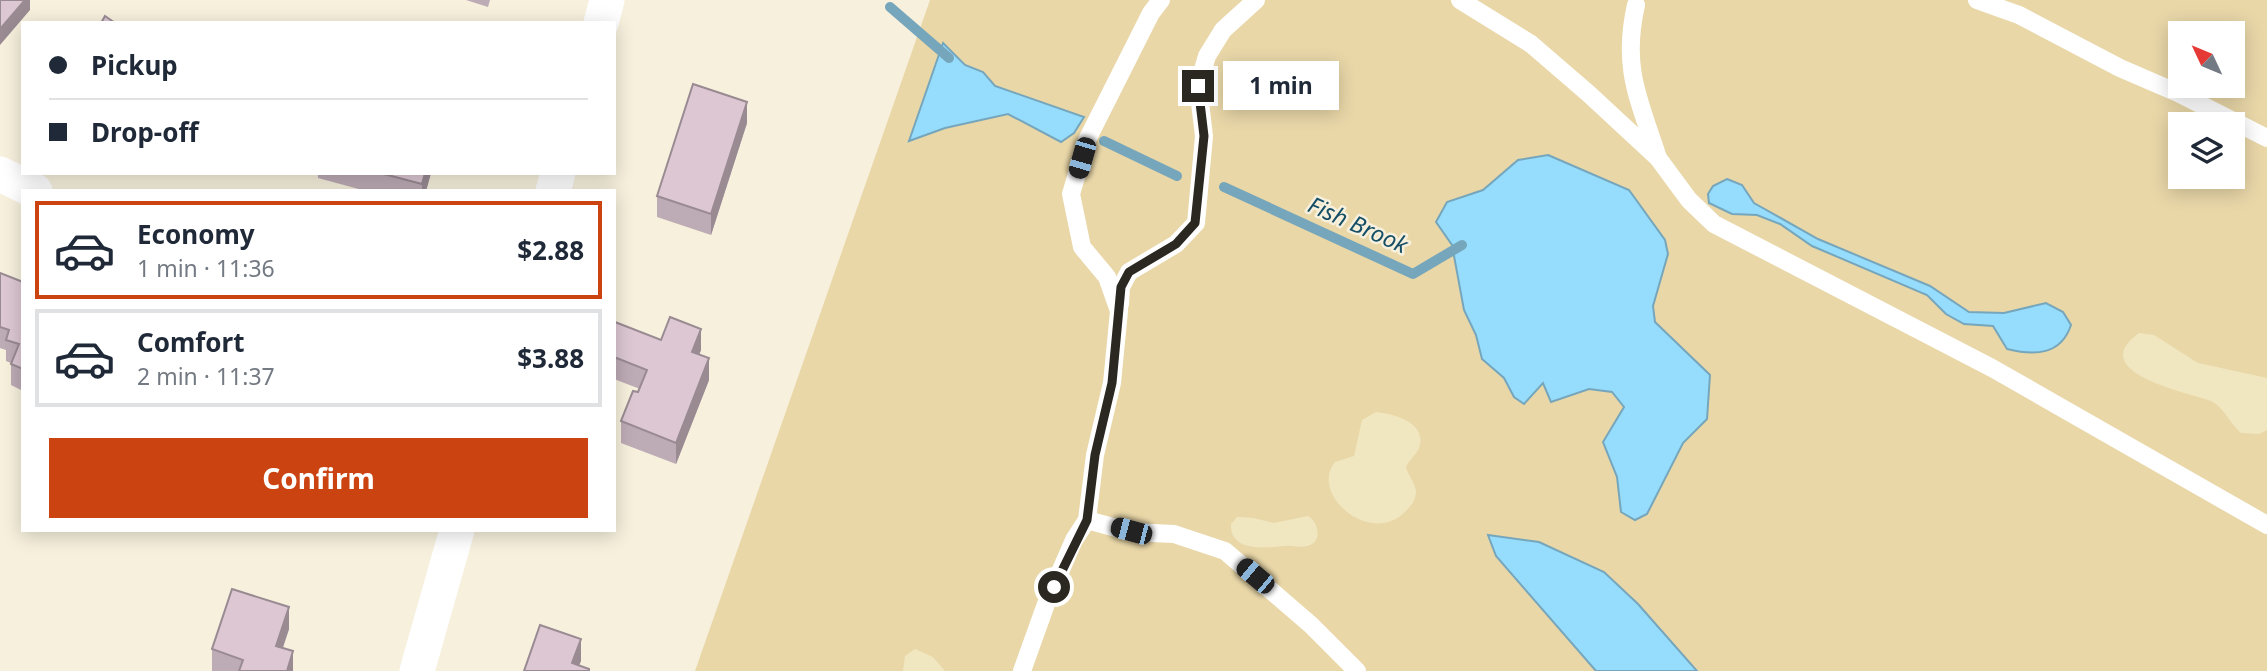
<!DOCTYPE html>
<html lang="en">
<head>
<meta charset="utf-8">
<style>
	:root { --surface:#fff; --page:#f2f2f3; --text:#1f2937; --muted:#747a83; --line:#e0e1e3; --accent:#ca4310 }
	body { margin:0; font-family:"Noto Sans",sans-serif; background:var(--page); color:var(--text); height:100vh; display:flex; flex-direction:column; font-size:26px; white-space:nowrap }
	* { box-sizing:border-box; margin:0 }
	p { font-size:23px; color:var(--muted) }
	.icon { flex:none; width:38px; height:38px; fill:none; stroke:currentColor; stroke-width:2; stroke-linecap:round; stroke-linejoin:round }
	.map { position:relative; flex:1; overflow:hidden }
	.details { position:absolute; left:21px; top:189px; width:595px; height:343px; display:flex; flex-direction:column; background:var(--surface); border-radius:0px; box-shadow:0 4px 18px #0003 }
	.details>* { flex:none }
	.top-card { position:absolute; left:21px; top:21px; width:595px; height:154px; border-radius:0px; box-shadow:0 4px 18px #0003; display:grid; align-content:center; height:154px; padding:0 28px; background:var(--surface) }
	.needle { width:46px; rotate:314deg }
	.controls { position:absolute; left:2168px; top:21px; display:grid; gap:14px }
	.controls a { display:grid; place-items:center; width:77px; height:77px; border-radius:0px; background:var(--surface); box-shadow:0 4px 18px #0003; font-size:35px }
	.end { position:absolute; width:32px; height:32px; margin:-16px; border:9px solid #2b2821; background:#fff; box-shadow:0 0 0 4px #fff }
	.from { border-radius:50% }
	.bubble { position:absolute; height:49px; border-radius:0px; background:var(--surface); box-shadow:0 4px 18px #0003; font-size:23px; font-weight:700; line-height:49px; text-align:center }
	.car { position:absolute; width:21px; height:42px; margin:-21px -10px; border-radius:9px; box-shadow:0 0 5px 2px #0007; background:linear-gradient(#222 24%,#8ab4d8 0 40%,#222 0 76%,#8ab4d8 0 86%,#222 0) }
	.top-card b { display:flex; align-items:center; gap:24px; height:66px; font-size:26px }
	.top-card b+b { border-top:2px solid var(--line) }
	.top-card i { width:18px; height:18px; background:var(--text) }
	ul { padding:12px 0 0; list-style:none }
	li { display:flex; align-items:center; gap:21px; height:98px; margin:0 14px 10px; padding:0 14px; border:4px solid var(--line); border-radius:0px }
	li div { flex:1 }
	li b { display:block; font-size:26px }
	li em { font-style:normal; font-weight:700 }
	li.current { border-color:var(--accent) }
	li>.icon { width:63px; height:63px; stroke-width:1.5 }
	.cta { display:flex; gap:14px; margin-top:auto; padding:14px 28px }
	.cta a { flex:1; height:80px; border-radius:0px; background:var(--accent); color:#fff; font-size:28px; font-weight:700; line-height:80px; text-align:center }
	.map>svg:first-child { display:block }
	.green { fill:#e9d7a8; fill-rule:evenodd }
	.sand { fill:#f0e7c1 }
	.water { fill:#96dcfd; stroke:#76a6bb; stroke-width:2 }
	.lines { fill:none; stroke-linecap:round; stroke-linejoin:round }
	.stream { stroke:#76a6bb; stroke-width:10 }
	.lane { stroke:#fff; stroke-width:18 }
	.street { stroke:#fff; stroke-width:35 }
	.wall { fill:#bdabb5 }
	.shaded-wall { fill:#9a8b93 }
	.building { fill:#dcc7d2; stroke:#9a8b93; stroke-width:2 }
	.route { stroke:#2b2821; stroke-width:9 }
	.labels { text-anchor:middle; stroke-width:5; stroke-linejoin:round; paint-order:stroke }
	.water-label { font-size:23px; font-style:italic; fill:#154e65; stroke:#f7f0dd }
</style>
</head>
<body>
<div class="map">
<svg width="2267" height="671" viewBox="0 0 2267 671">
	<rect width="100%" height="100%" fill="#f7f0dd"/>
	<path class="green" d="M930 0H2267V671H695ZM2180 33H2233V86H2180ZM2180 124H2233V177H2180Z"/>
	<g class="sand">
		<path d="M2139 333 2154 335 2198 363 2267 378V430L2259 434 2241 433C2230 424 2224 407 2211 401 2191 393 2083 373 2139 333Z"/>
		<path d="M1376 412C1393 414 1428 422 1419 448 1416 455 1409 460 1406 467 1408 476 1416 483 1416 493 1415 501 1411 506 1405 512 1369 547 1309 493 1335 462L1354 456 1362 420Z"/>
		<path d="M1308 516C1319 523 1323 542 1307 546 1300 548 1292 545 1284 546 1265 548 1230 552 1231 524L1237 517 1253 518 1274 523Z"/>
		<polygon points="915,649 933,657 945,671 903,671 905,656"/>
	</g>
	<g class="water">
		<polygon points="943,43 965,65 983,72 995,86 1084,117 1074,133 1061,142 1008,114 945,128 909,141"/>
		<polygon points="1548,155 1629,190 1665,240 1668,254 1653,306 1655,322 1710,375 1707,419 1683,443 1647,514 1635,520 1621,512 1617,477 1603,442 1624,407 1612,392 1589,389 1551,402 1543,383 1524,404 1514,397 1504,378 1482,359 1476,335 1464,310 1452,245 1436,222 1447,202 1483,190 1518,160"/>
		<path d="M1727 179 1742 185 1754 203 1818 239 1930 286 1969 312 2004 313 2046 303 2063 312 2071 325C2061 355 2035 356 2007 349L1993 326 1964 324 1946 314 1927 295 1812 246 1780 224 1757 215 1732 214 1709 203 1708 194 1713 186Z"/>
		<polygon points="1488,535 1539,542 1604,572 1638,604 1697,671 1596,671 1496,556"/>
	</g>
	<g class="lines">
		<g class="stream">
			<polyline points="890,7 949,58"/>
			<polyline points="1104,141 1177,176"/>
			<polyline points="1224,187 1413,274 1462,245"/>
		</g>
		<g class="lane">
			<polyline points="1460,0 1531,44 1589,94 1658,158 1689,200 1714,224 1992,368 2267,525"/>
			<polyline points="1977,0 2019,15 2120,68 2178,93 2267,138"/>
			<path d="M1636 5C1622 67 1638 97 1657 155"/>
			<polyline points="1120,304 1121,287 1129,272 1176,244 1196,223 1204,136 1198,86 1207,56 1223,30 1256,0"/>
			<polyline points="1087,520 1131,532 1174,534 1225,551 1311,625 1357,671"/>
			<polyline points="1022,671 1046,604 1074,540 1087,520 1095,455 1112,383 1119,311 1107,277 1082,247 1071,194 1087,140 1151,13 1161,0"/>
		</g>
		<g class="street">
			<polyline points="601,23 607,0"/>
			<polyline points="0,174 35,191"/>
			<polyline points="553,191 558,173"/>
			<polyline points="417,671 457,530"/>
		</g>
	</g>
	<g class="wall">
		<polygon points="466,0 490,0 488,7"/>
		<polygon points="747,123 711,235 657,217 657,196"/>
		<polygon points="318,173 431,173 426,191 366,191 318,178"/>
		<polygon points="0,273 23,282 23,391 11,385 11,363 6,361 6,350 0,348"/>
		<polygon points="614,323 661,340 701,350 699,355 709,380 676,464 621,443 621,421 640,389 614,379"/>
		<polygon points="289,629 283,648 293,671 212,671 212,649"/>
	</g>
	<g class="shaded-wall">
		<polygon points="25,0 30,0 30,10 0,45 0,29"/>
		<polygon points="747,102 747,123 711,235 711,214"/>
		<polygon points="425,173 431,173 426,191 422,191 422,184"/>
		<polygon points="701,329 701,350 692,373 692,352"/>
		<polygon points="709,358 709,380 676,464 676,443"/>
		<polygon points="289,607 289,629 276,667 276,646"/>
		<polygon points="581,639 581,661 577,671 572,663"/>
		<polygon points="293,651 293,671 287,671"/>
	</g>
	<g class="building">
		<polygon points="0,0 25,0 0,29"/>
		<polygon points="105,16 115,23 101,23"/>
		<polygon points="693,84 747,102 711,214 657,196"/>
		<polygon points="380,173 425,173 422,184"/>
		<polygon points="0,273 23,282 23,369 11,364 19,344 6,340 9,330 0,327"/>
		<polygon points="670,317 701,329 692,352 709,358 676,443 621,421 633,391 638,392 647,370 614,357 615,322 661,340"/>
		<polygon points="232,589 289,607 276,646 293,651 287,671 239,671 243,660 212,649"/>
		<polygon points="540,625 581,639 572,663 589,669 589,671 524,671"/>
	</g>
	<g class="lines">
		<polyline class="route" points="1054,587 1087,520 1095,455 1112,383 1121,287 1129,272 1176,244 1195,223 1204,136 1198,86"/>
	</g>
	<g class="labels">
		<g class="water-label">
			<text transform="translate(1358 225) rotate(24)" y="8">Fish Brook</text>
		</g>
	</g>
</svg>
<div class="controls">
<a><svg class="needle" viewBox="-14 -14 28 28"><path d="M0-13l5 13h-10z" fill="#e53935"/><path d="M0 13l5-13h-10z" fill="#747a83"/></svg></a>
<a><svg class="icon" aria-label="layers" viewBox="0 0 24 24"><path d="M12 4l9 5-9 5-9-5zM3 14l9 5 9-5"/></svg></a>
</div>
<i class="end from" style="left:1054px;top:587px"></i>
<i class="end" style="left:1198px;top:86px"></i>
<div class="bubble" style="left:1223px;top:61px;width:116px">1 min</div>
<i class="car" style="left:1082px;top:158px;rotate:196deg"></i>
<i class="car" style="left:1131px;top:531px;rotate:285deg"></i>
<i class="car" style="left:1255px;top:576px;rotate:310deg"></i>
<div class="top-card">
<b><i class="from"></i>Pickup</b>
<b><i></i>Drop-off</b>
</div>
<section class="details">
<ul>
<li class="current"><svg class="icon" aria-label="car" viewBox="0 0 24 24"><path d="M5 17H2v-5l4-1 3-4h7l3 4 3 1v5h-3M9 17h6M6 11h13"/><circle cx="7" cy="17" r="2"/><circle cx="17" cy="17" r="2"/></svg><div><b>Economy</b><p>1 min · 11:36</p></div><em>$2.88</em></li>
<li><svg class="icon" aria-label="car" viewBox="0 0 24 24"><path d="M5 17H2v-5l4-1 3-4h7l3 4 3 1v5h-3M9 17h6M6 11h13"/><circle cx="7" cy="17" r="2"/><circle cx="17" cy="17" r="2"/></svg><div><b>Comfort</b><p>2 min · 11:37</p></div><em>$3.88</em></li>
</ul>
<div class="cta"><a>Confirm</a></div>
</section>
</div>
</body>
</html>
